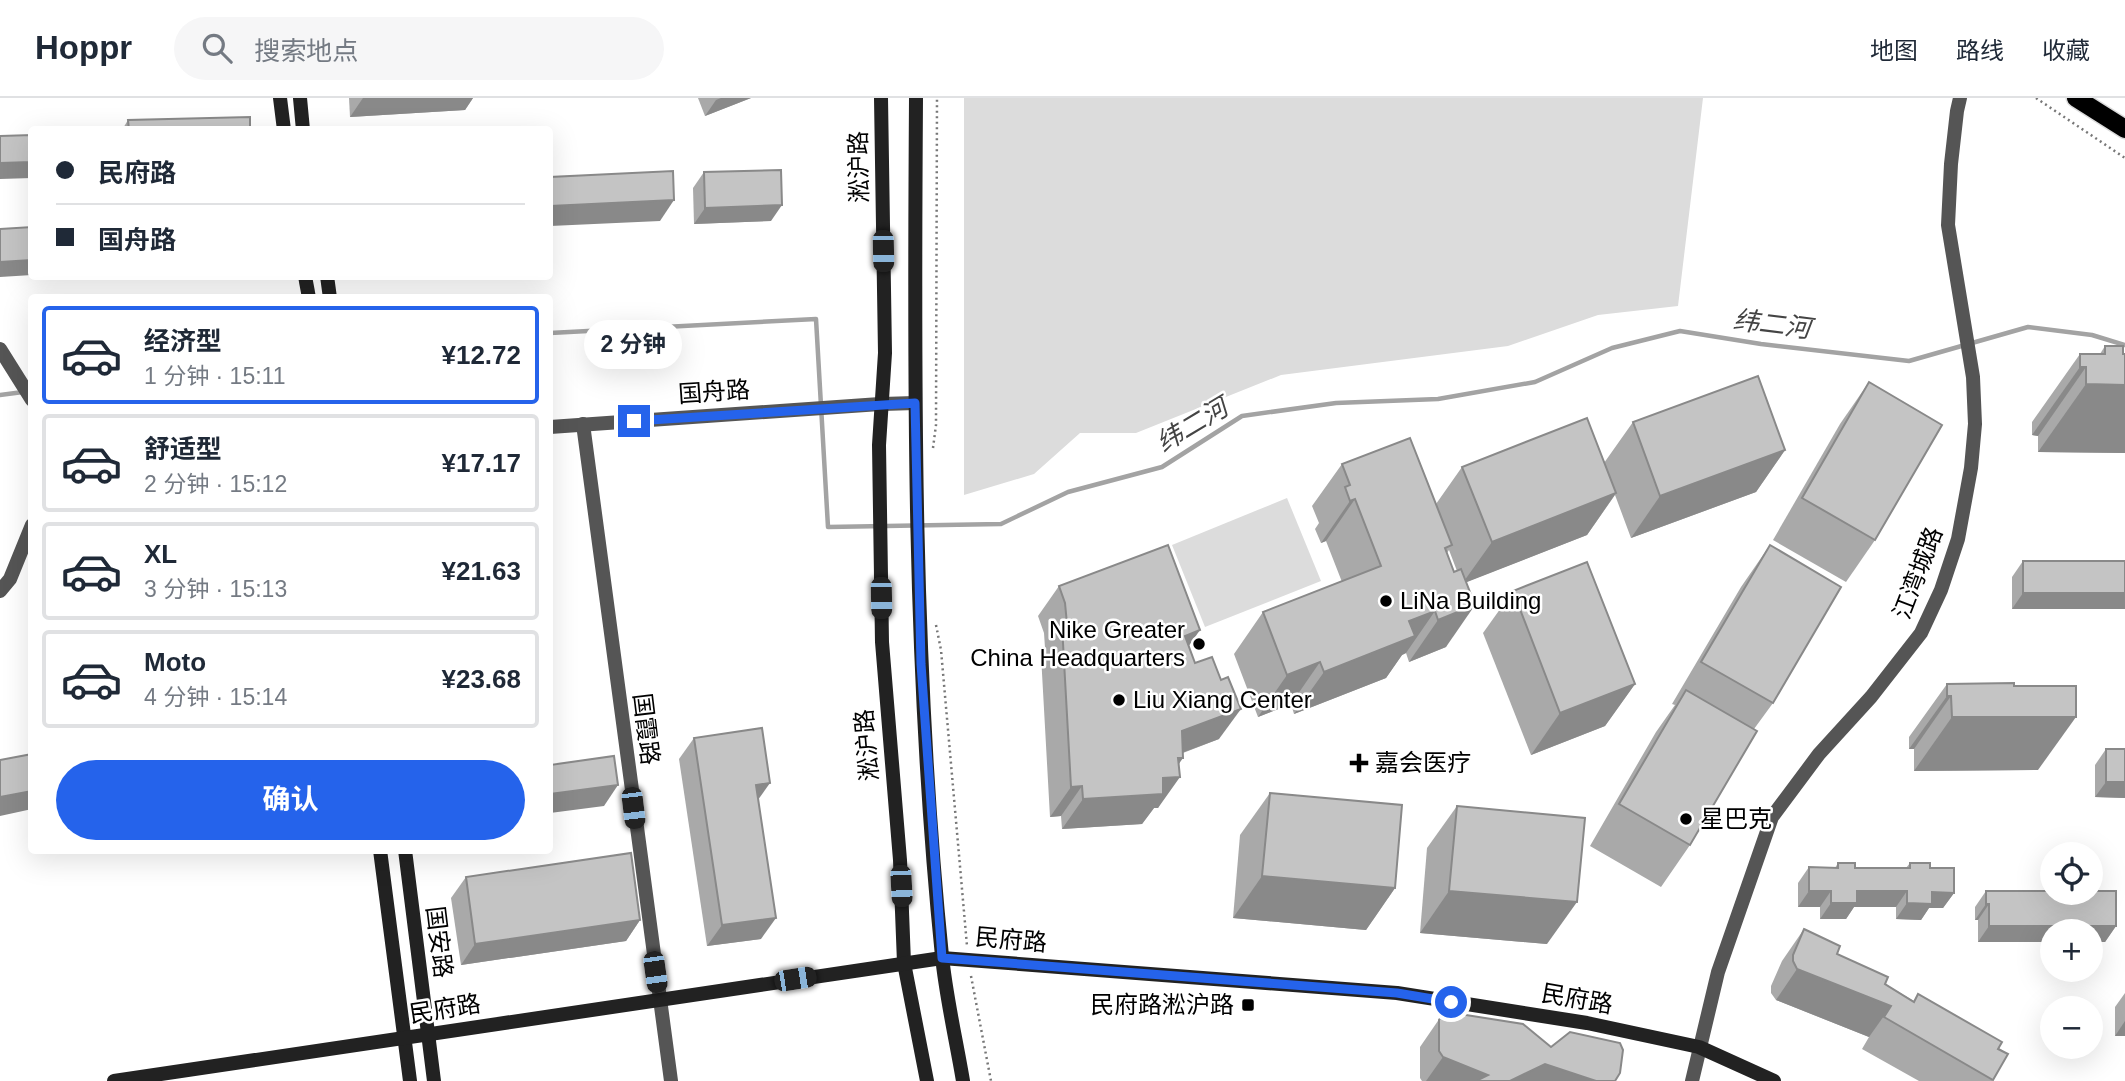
<!DOCTYPE html>
<html lang="zh">
<head>
<meta charset="utf-8">
<style>
	:root { --surface:#fff; --page:#f6f6f7; --text:#1f2937; --muted:#747a83; --line:#e0e1e3; --accent:#2563eb }
	body { margin:0; font-family:Helvetica,"Noto Sans SC",sans-serif; background:var(--page); color:var(--text); height:100vh; display:flex; flex-direction:column; font-size:26px; white-space:nowrap }
	* { box-sizing:border-box; margin:0 }
	p { font-size:23px; color:var(--muted) }
	.icon { flex:none; width:38px; height:38px; fill:none; stroke:currentColor; stroke-width:2; stroke-linecap:round; stroke-linejoin:round }
	.map { position:relative; flex:1; overflow:hidden }
	.panel { position:absolute; left:28px; top:196px; width:525px; height:560px; display:flex; flex-direction:column; background:var(--surface); border-radius:7px; box-shadow:0 7px 28px #0002 }
	.panel>* { flex:none }
	.hud { position:absolute; left:28px; top:28px; width:525px; height:154px; border-radius:7px; box-shadow:0 7px 28px #0002; display:grid; align-content:center; height:154px; padding:0 28px; background:var(--surface) }
	.tools { position:absolute; left:2040px; top:744px; display:grid; gap:14px }
	.tools a { display:grid; place-items:center; width:63px; height:63px; border-radius:50%; background:var(--surface); box-shadow:0 7px 28px #0002; font-size:35px }
	.end { position:absolute; width:32px; height:32px; margin:-16px; border:9px solid #2563eb; background:#fff; box-shadow:0 0 0 4px #fff }
	.from { border-radius:50% }
	.bubble { position:absolute; height:49px; border-radius:24px; background:var(--surface); box-shadow:0 7px 28px #0002; font-size:23px; font-weight:700; line-height:49px; text-align:center }
	.car { position:absolute; width:21px; height:42px; margin:-21px -10px; border-radius:9px; box-shadow:0 0 5px 2px #0007; background:linear-gradient(#222 24%,#8ab4d8 0 40%,#222 0 76%,#8ab4d8 0 86%,#222 0) }
	.hud b { display:flex; align-items:center; gap:24px; height:66px; font-size:26px }
	.hud b+b { border-top:2px solid var(--line) }
	.hud i { width:18px; height:18px; background:var(--text) }
	ul { padding:12px 0 0; list-style:none }
	li { display:flex; align-items:center; gap:21px; height:98px; margin:0 14px 10px; padding:0 14px; border:4px solid var(--line); border-radius:7px }
	li div { flex:1 }
	li b { display:block; font-size:26px }
	li em { font-style:normal; font-weight:700 }
	li.current { border-color:var(--accent) }
	li>.icon { width:63px; height:63px; stroke-width:1.5 }
	.primary-button { display:flex; gap:14px; margin-top:auto; padding:14px 28px }
	.primary-button a { flex:1; height:80px; border-radius:42px; background:var(--accent); color:#fff; font-size:28px; font-weight:700; line-height:80px; text-align:center }
	header { display:flex; align-items:center; gap:42px; box-sizing:border-box; height:98px; padding:0 35px; background:var(--surface); border-bottom:2px solid var(--line) }
	header strong { font-size:33px }
	nav { display:flex; gap:38px; margin-inline-start:auto; font-size:24px }
	.search { width:490px; height:63px; background:var(--page); display:flex; align-items:center; gap:18px; box-sizing:border-box; padding:0 24px; border-radius:38px; color:var(--muted); font-size:26px }
	.map>svg:first-child { display:block }
	.green { fill:#dcdcdc }
	.lines { fill:none; stroke-linecap:round; stroke-linejoin:round }
	.stream { stroke:#a3a3a3; stroke-width:4.5 }
	.primary-casing { stroke:#dbdbdb; stroke-width:21 }
	.path { stroke:#777; stroke-width:2.5; stroke-dasharray:2 3.5; stroke-linecap:butt }
	.street { stroke:#555; stroke-width:14 }
	.secondary { stroke:#222; stroke-width:14 }
	.primary { stroke:#000; stroke-width:18 }
	.wall { fill:#a9a9a9; fill-rule:evenodd }
	.shaded-wall { fill:#898989 }
	.building { fill:#c4c4c4; stroke:#898989; stroke-width:2 }
	.route { stroke:#2563eb; stroke-width:9 }
	.poi-dot { fill:#000; stroke:#fff; stroke-width:2.5 }
	.labels { text-anchor:middle; stroke-width:5; stroke-linejoin:round; paint-order:stroke }
	.street-label { font-size:24px; fill:#000; stroke:#fff }
	.poi-label { font-size:24px; fill:#000; stroke:#fff; text-anchor:start }
	.water-label { font-size:26px; font-style:italic; fill:#444; stroke:#fff }
</style>
</head>
<body>
<header>
<strong>Hoppr</strong>
<div class="search"><svg class="icon" aria-label="search" viewBox="0 0 24 24"><circle cx="10" cy="10" r="6"/><path d="M15 15l6 6"/></svg>搜索地点</div>
<nav><a>地图</a><a>路线</a><a>收藏</a></nav>
</header>
<div class="map">
<svg width="2125" height="983" viewBox="0 0 2125 983">
	<rect width="100%" height="100%" fill="#fff"/>
	<g class="green">
		<polygon points="964,0 1703,0 1678,208 1598,217 1508,248 1281,277 1136,335 1080,335 1034,376 964,397"/>
		<polygon points="1287,400 1321,483 1205,529 1172,447"/>
	</g>
	<g class="lines">
		<g class="stream">
			<polyline points="550,235 816,221 828,429 1001,426 1068,394 1162,369 1242,318 1336,305 1438,301 1535,284 1612,250 1680,233 1761,246 1909,263 2028,229 2092,237 2125,247"/>
			<polyline points="0,297 23,294"/>
		</g>
		<g class="primary-casing">
			<polyline id="primary" points="2076,0 2125,31"/>
		</g>
		<g class="path">
			<polyline points="2036,0 2125,60"/>
			<polyline points="933,350 936,327 937,0"/>
			<polyline points="936,527 941,552 967,848"/>
			<polyline points="971,878 991,983"/>
		</g>
		<g class="street">
			<polyline points="0,251 32,302"/>
			<polyline points="882,306 915,305"/>
			<polyline points="583,326 671,983"/>
			<polyline points="550,329 880,306"/>
			<polyline points="0,493 10,481 32,427"/>
			<polyline points="1692,983 1718,874 1772,719 1819,656 1871,599 1921,535 1941,492 1958,441 1971,370 1975,326 1973,279 1948,127 1951,66 1957,13 1960,0"/>
		</g>
		<g class="secondary">
			<polyline points="280,0 284,32"/>
			<polyline points="300,0 303,32"/>
			<polyline points="881,0 885,255 879,347 882,544 900,762 904,865 927,983"/>
			<path d="M916 0C914 286 913 573 942 858 946 899 956 941 963 983"/>
			<polyline points="305,178 309,200"/>
			<polyline points="327,178 330,200"/>
			<polyline points="380,752 410,983"/>
			<polyline points="405,752 434,983"/>
			<polyline points="114,983 942,860 1397,895 1587,925 1699,949 1774,983"/>
		</g>
		<use href="#primary" class="primary"/>
	</g>
	<g class="wall">
		<polygon points="349,0 473,0 465,12 350,19"/>
		<polygon points="698,0 751,0 705,18"/>
		<polygon points="128,22 250,32 122,32"/>
		<polygon points="704,74 771,123 694,126 693,90"/>
		<polygon points="2105,248 2125,256 2125,355 2038,354 2038,338 2032,337 2032,324 2080,256 2100,256"/>
		<polygon points="1869,284 1875,442 1846,484 1773,442 1840,326"/>
		<path d="M1633 324 1785 352 1756 394 1631 440 1615 397 1587 437 1466 484 1446 549 1409 564 1406 555 1402 557 1386 580 1294 616 1291 606 1258 619 1234 556 1263 514 1342 484 1326 443 1321 445 1315 431 1319 425 1312 408 1342 366 1436 406 1462 369 1604 365ZM1449 452 1457 473 1454 474 1447 455Z"/>
		<polygon points="1770,447 1773,605 1754,631 1690,747 1661,789 1590,748 1656,634 1675,607 1672,606 1741,489"/>
		<polygon points="2023,463 2125,463 2125,511 2012,511 2012,479"/>
		<polygon points="1059,488 1189,548 1219,641 1183,655 1179,666 1158,710 1154,710 1142,726 1062,731 1061,718 1050,719 1041,557 1045,550 1044,535 1038,518"/>
		<polygon points="1513,493 1635,586 1605,628 1531,657 1483,535"/>
		<polygon points="1947,586 2014,588 2038,672 1914,673 1914,651 1909,651 1909,639"/>
		<polygon points="694,640 758,702 761,841 707,848 679,661"/>
		<polygon points="2106,651 2125,700 2095,699 2095,667"/>
		<polygon points="1270,695 1395,790 1366,832 1233,820 1240,737"/>
		<polygon points="1457,708 1547,846 1420,835 1427,750"/>
		<polygon points="1838,765 1855,770 1906,770 1910,765 1930,770 1954,795 1943,810 1929,810 1921,822 1896,821 1896,809 1854,809 1846,821 1820,821 1820,809 1798,809 1798,785 1809,769 1835,770"/>
		<polygon points="466,779 640,822 626,843 461,867 451,800"/>
		<polygon points="1986,793 2116,828 2105,844 2053,833 2053,844 1978,844 1978,822 1975,822 1975,809"/>
		<polygon points="1804,831 1837,856 1885,886 1914,903 1918,896 2008,956 1992,983 1919,983 1862,951 1869,939 1776,902 1771,895 1771,888 1782,863"/>
		<polygon points="2125,895 2125,938 2115,938 2115,909"/>
		<polygon points="1442,917 1551,949 1615,983 1422,983 1420,980 1420,949"/>
	</g>
	<g class="shaded-wall">
		<polygon points="363,0 473,0 465,12 350,19"/>
		<polygon points="721,0 751,0 705,18 716,2"/>
		<polygon points="32,64 32,80 0,81 0,65"/>
		<polygon points="674,102 660,123 550,128 550,108"/>
		<polygon points="782,107 771,123 694,126 705,110"/>
		<polygon points="32,162 32,177 0,179 0,164"/>
		<polygon points="2080,269 2086,269 2038,338 2032,337"/>
		<polygon points="2086,286 2125,287 2125,355 2038,354"/>
		<polygon points="1785,352 1756,394 1631,440 1660,398"/>
		<polygon points="1616,395 1587,437 1462,486 1492,444"/>
		<polygon points="1355,401 1326,443 1321,445 1350,403"/>
		<polygon points="2023,495 2125,495 2125,511 2012,511"/>
		<polygon points="1475,507 1446,549 1409,564 1438,522"/>
		<polygon points="1435,513 1406,555 1402,557 1386,580 1294,616 1324,574 1409,523"/>
		<polygon points="1200,532 1179,562 1185,538"/>
		<polygon points="1320,564 1291,606 1258,619 1287,577"/>
		<polygon points="1635,586 1605,628 1531,657 1560,615"/>
		<polygon points="1947,598 1951,598 1914,651 1909,651"/>
		<polygon points="1241,611 1219,641 1160,663 1182,633"/>
		<polygon points="1952,619 2076,619 2038,672 1914,673"/>
		<polygon points="1178,660 1183,660 1169,680 1180,679 1158,710 1154,710 1142,726 1062,731 1083,701"/>
		<polygon points="2106,684 2125,684 2125,700 2095,699"/>
		<polygon points="770,685 755,706 756,687"/>
		<polygon points="618,687 604,708 550,715 550,696"/>
		<polygon points="1082,688 1061,718 1050,719 1071,689"/>
		<polygon points="32,693 32,711 0,718 0,699"/>
		<polygon points="1262,778 1395,790 1366,832 1233,820"/>
		<polygon points="1449,793 1577,804 1547,846 1420,835"/>
		<polygon points="1809,793 1831,793 1820,809 1798,809"/>
		<polygon points="1857,793 1907,793 1896,809 1854,809 1846,821 1820,821 1831,805"/>
		<polygon points="1932,794 1954,795 1943,810 1929,810 1921,822 1896,821 1907,805"/>
		<polygon points="1986,806 1989,806 1978,822 1975,822"/>
		<polygon points="776,820 761,841 707,848 722,827"/>
		<polygon points="640,822 626,843 461,867 475,846"/>
		<polygon points="1989,828 2116,828 2105,844 2091,844 2091,833 2053,833 2053,844 1978,844"/>
		<polygon points="1797,871 1891,908 1869,939 1776,902"/>
		<polygon points="2125,923 2125,938 2115,938"/>
		<polygon points="1443,959 1488,977 1484,983 1426,983"/>
		<polygon points="1545,966 1596,983 1510,983"/>
	</g>
	<g class="building">
		<polygon points="250,19 250,32 129,32 128,22"/>
		<polygon points="32,37 32,64 0,65 0,38"/>
		<polygon points="781,72 782,107 705,110 704,74"/>
		<polygon points="673,73 674,102 550,108 550,79"/>
		<polygon points="32,129 32,162 0,164 0,131"/>
		<polygon points="2105,248 2123,248 2123,256 2125,256 2125,287 2086,286 2086,269 2080,269 2080,256 2105,256"/>
		<polygon points="1758,278 1785,352 1660,398 1633,324"/>
		<polygon points="1869,284 1942,327 1875,442 1802,400"/>
		<polygon points="1587,320 1616,395 1492,444 1462,369"/>
		<polygon points="1410,340 1452,447 1445,450 1454,474 1461,471 1475,507 1438,522 1435,513 1409,523 1415,538 1324,574 1320,564 1287,577 1263,514 1381,468 1355,401 1350,403 1345,389 1350,387 1342,366"/>
		<polygon points="1168,447 1200,532 1185,538 1195,565 1212,559 1221,582 1228,579 1241,611 1182,633 1183,660 1178,660 1180,679 1163,680 1163,696 1083,701 1082,688 1071,689 1062,527 1067,526 1065,505 1059,488"/>
		<polygon points="1770,447 1841,489 1773,605 1701,564"/>
		<rect x="2023" y="463" width="102" height="32"/>
		<polygon points="1587,464 1635,586 1560,615 1513,493"/>
		<polygon points="2014,585 2014,588 2076,588 2076,619 1952,619 1951,598 1947,598 1947,586"/>
		<polygon points="1686,592 1757,633 1690,747 1619,706"/>
		<polygon points="762,630 770,685 756,687 776,820 722,827 694,640"/>
		<rect x="2106" y="651" width="19" height="33"/>
		<polygon points="32,656 32,693 0,699 0,662"/>
		<polygon points="614,658 618,687 550,696 550,667"/>
		<polygon points="1270,695 1402,707 1395,790 1262,778"/>
		<polygon points="1457,708 1585,720 1577,804 1449,793"/>
		<polygon points="631,755 640,822 475,846 466,779"/>
		<polygon points="1838,765 1855,765 1855,770 1910,770 1910,765 1930,765 1930,770 1954,770 1954,795 1932,794 1932,806 1907,805 1907,793 1857,793 1857,805 1831,805 1831,793 1809,793 1809,769 1838,770"/>
		<polygon points="1986,793 2053,793 2053,794 2091,794 2091,793 2116,793 2116,828 1989,828 1989,806 1986,806"/>
		<polygon points="1804,831 1840,848 1837,856 1888,879 1885,886 1914,904 1918,896 2002,944 1998,951 2008,956 1993,982 1884,919 1891,908 1797,871 1793,863 1793,857"/>
		<polygon points="1447,914 1523,926 1551,949 1570,934 1620,945 1623,952 1620,975 1615,983 1596,983 1545,966 1510,983 1476,983 1488,977 1443,959 1439,953 1439,922 1442,917"/>
	</g>
	<g class="lines">
		<polyline class="route" points="634,323 915,305 921,566 942,860 1397,895 1451,904"/>
	</g>
	<g class="poi-dot">
		<circle cx="1386" cy="503" r="7"/>
		<circle cx="1199" cy="546" r="7"/>
		<circle cx="1119" cy="602" r="7"/>
		<path d="M1355.5 654.5h7v7h7v7h-7v7h-7v-7h-7v-7h7z"/>
		<circle cx="1686" cy="721" r="7"/>
		<rect x="1241" y="900" width="14" height="14" rx="3.5"/>
	</g>
	<g class="labels">
		<g class="street-label">
			<text transform="translate(859 69) rotate(-91)" y="8">淞沪路</text>
			<text transform="translate(714 294) rotate(-4)" y="8">国舟路</text>
			<text transform="translate(1918 475) rotate(-69)" y="8">江湾城路</text>
			<text transform="translate(646 631) rotate(83)" y="8">国霞路</text>
			<text transform="translate(867 647) rotate(-95)" y="8">淞沪路</text>
			<text transform="translate(1011 842) rotate(5)" y="8">民府路</text>
			<text transform="translate(439 844) rotate(83)" y="8">国安路</text>
			<text transform="translate(1577 901) rotate(10)" y="8">民府路</text>
			<text transform="translate(445 911) rotate(-9)" y="8">民府路</text>
		</g>
		<g class="poi-label">
			<text x="1400" y="511">LiNa Building</text>
			<text x="1185" y="540" text-anchor="end">Nike Greater<tspan x="1185" dy="28">China Headquarters</tspan></text>
			<text x="1133" y="610">Liu Xiang Center</text>
			<text x="1375" y="673">嘉会医疗</text>
			<text x="1700" y="729">星巴克</text>
			<text x="1234" y="915" text-anchor="end">民府路淞沪路</text>
		</g>
		<g class="water-label">
			<text transform="translate(1772 226) rotate(7)" y="9">纬二河</text>
			<text transform="translate(1192 327) rotate(-31)" y="9">纬二河</text>
		</g>
	</g>
</svg>
<div class="tools">
<a><svg class="icon" aria-label="locate" viewBox="0 0 24 24"><circle cx="12" cy="12" r="6"/><path d="M12 2v4M12 18v4M2 12h4M18 12h4"/></svg></a>
<a>+</a>
<a>−</a>
</div>
<i class="end from" style="left:1451px;top:904px"></i>
<i class="end" style="left:634px;top:323px"></i>
<div class="bubble" style="left:584px;top:222px;width:98px">2 分钟</div>
<i class="car" style="left:883px;top:153px;rotate:179deg"></i>
<i class="car" style="left:881px;top:500px;rotate:179deg"></i>
<i class="car" style="left:633px;top:710px;rotate:173deg"></i>
<i class="car" style="left:901px;top:788px;rotate:177deg"></i>
<i class="car" style="left:655px;top:874px;rotate:172deg"></i>
<i class="car" style="left:795px;top:881px;rotate:81deg"></i>
<div class="hud">
<b><i class="from"></i>民府路</b>
<b><i></i>国舟路</b>
</div>
<section class="panel">
<ul>
<li class="current"><svg class="icon" aria-label="car" viewBox="0 0 24 24"><path d="M5 17H2v-5l4-1 3-4h7l3 4 3 1v5h-3M9 17h6M6 11h13"/><circle cx="7" cy="17" r="2"/><circle cx="17" cy="17" r="2"/></svg><div><b>经济型</b><p>1 分钟 · 15:11</p></div><em>¥12.72</em></li>
<li><svg class="icon" aria-label="car" viewBox="0 0 24 24"><path d="M5 17H2v-5l4-1 3-4h7l3 4 3 1v5h-3M9 17h6M6 11h13"/><circle cx="7" cy="17" r="2"/><circle cx="17" cy="17" r="2"/></svg><div><b>舒适型</b><p>2 分钟 · 15:12</p></div><em>¥17.17</em></li>
<li><svg class="icon" aria-label="car" viewBox="0 0 24 24"><path d="M5 17H2v-5l4-1 3-4h7l3 4 3 1v5h-3M9 17h6M6 11h13"/><circle cx="7" cy="17" r="2"/><circle cx="17" cy="17" r="2"/></svg><div><b>XL</b><p>3 分钟 · 15:13</p></div><em>¥21.63</em></li>
<li><svg class="icon" aria-label="car" viewBox="0 0 24 24"><path d="M5 17H2v-5l4-1 3-4h7l3 4 3 1v5h-3M9 17h6M6 11h13"/><circle cx="7" cy="17" r="2"/><circle cx="17" cy="17" r="2"/></svg><div><b>Moto</b><p>4 分钟 · 15:14</p></div><em>¥23.68</em></li>
</ul>
<div class="primary-button"><a>确认</a></div>
</section>
</div>
</body>
</html>
